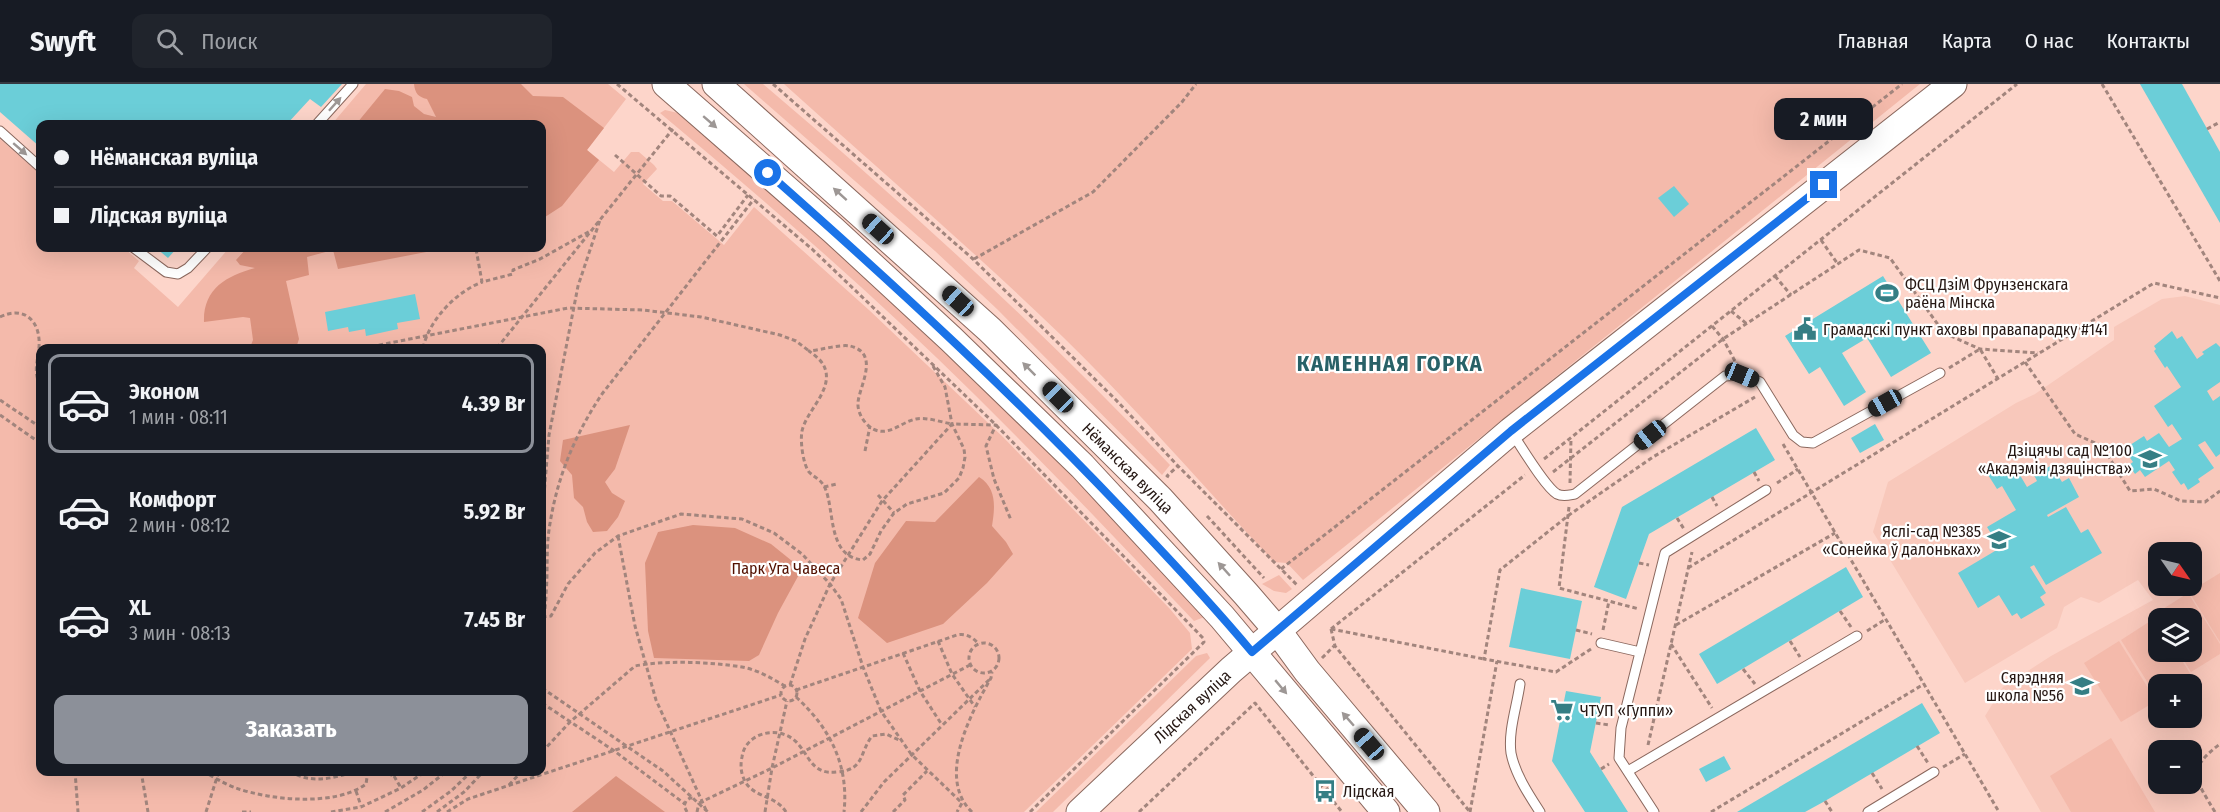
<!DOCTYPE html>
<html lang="ru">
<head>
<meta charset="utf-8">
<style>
	:root { --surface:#171b24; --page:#20242c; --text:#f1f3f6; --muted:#9ea1a6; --line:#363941; --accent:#8c9099 }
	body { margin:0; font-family:"Fira Sans Condensed",sans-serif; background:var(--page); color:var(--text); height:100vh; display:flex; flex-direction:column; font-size:22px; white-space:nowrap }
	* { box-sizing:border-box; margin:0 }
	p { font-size:20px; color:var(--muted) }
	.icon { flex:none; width:33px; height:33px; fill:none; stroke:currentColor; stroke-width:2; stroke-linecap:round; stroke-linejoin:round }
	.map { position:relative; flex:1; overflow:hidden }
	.details { position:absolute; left:36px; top:260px; width:510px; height:432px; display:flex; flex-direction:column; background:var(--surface); border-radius:12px; box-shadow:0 6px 24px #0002 }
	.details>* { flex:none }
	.hud { position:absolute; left:36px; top:36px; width:510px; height:132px; border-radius:12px; box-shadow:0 6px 24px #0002; display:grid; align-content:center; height:132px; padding:0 18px; background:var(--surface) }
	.needle { width:39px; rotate:124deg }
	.controls { position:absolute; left:2148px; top:458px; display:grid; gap:12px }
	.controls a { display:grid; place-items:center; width:54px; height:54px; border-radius:12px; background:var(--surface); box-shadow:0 6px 24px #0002; font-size:30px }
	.end { position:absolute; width:27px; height:27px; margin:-14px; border:8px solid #1a73e8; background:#fff; box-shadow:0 0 0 3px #fff }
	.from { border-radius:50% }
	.bubble { position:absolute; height:42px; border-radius:12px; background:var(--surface); box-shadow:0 6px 24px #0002; font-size:20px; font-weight:700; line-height:42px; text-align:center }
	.car { position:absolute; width:18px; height:36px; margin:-18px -9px; border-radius:8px; box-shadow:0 0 4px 2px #0007; background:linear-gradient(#222 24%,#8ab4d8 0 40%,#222 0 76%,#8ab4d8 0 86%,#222 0) }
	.hud b { display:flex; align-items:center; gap:21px; height:57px; font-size:22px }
	.hud b+b { border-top:2px solid var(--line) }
	.hud i { width:15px; height:15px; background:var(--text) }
	ul { padding:10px 0 0; list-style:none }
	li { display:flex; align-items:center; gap:18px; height:99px; margin:0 12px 9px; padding:0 6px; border:3px solid transparent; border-radius:12px }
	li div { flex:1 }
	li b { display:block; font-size:22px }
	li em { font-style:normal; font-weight:700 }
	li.current { border-color:var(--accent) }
	li>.icon { width:54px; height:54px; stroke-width:1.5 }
	.button { display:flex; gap:12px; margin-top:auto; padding:12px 18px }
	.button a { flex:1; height:69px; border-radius:12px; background:var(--accent); color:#fff; font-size:24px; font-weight:700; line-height:69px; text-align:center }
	header { display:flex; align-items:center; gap:36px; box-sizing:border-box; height:84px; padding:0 30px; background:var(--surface); border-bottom:2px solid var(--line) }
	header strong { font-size:28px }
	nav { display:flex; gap:33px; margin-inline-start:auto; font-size:21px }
	.search { width:420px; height:54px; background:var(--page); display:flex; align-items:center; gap:15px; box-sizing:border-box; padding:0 21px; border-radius:12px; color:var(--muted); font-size:22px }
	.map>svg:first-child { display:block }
	.built { fill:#f8c8bb; fill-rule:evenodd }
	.green { fill:#f4baab; fill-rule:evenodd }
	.forest { fill:#db927e }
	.building { fill:#6bced8 }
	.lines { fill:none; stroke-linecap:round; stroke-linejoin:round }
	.lane-casing { stroke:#8b685e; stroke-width:11 }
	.secondary-casing { stroke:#8b685e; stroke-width:29 }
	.path { stroke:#a2857d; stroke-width:3; stroke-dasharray:4.5 3; stroke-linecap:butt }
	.lane { stroke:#fff; stroke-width:9 }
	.secondary { stroke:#fff; stroke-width:27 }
	.oneway { fill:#9d9795 }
	.route { stroke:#1a73e8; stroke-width:8 }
	.labels { text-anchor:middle; stroke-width:4.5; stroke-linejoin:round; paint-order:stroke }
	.poi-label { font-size:16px; fill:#251713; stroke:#fff; text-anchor:start }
	.street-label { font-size:16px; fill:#251713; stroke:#fff }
	.park-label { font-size:16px; fill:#521000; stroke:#fff }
	.district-label { font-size:22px; font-weight:bold; letter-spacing:1.5px; fill:#286167; stroke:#fff }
</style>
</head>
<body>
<header>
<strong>Swyft</strong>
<div class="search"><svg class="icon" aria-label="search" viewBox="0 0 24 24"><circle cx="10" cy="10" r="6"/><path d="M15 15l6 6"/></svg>Поиск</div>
<nav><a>Главная</a><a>Карта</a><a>О нас</a><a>Контакты</a></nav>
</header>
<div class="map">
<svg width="2220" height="728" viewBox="0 0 2220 728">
	<rect width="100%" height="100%" fill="#fdd5ca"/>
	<path class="built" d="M2185 212 2220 221V728H2041L1985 632 2003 603 2051 572 2153 516 2138 496 2099 519 2081 513 2064 523 2057 544 1965 599 1873 448 1888 398 2016 319 2035 310 2114 256V243L2162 215ZM2158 468H2192V501H2158ZM2158 534H2192V567H2158ZM2158 600H2192V633H2158ZM2158 666H2192V699H2158Z"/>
	<g class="green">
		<path d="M366 0H608L626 15 587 66 614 88 631 68H639L654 81 657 85 643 100 663 117H672L724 161 754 123 869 226 1003 353 1170 525 1190 549 1192 565 1024 728H0V55L40 90V164H124L139 177 134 184 178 223 229 164H542V40H332ZM40 264H542V687H40Z"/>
		<path d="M744 0H763C905 120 1042 246 1170 381L1162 391 997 225 935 167Z"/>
		<path d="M784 0H1920L1303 496 1287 479 1274 478C1204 403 1137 325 1063 253 973 166 877 84 784 0Z"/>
		<path d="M665 26 678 29 753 92 880 206 1051 367 1207 532 1194 537C1122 461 1050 385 975 311 875 212 768 119 660 29Z"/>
		<polygon points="2220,489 2220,558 2189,508"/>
		<polygon points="1279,491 1292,505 1286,509 1274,507 1262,500"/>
		<polygon points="2188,509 2220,560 2220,570 2191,588 2178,567 2192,567 2192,534 2158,534 2158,536 2155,530"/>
		<polygon points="2155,534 2158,539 2158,567 2176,567 2193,594 2183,600 2158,600 2158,615 2121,556"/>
		<polygon points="2119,557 2156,617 2121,638 2084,579"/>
		<polygon points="1207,569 1210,574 1053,728 1036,728 1196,572"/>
		<polygon points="2111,654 2155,728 2071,728 2050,692"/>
	</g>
	<g class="forest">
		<path d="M414 0H521L533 12 563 13 604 44 587 66 599 76 562 122 542 135V40H347L357 39 385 5 399 7 412 13 414 22 424 30 436 33 427 15C418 13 415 9 414 0Z"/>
		<path d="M247 164H447L338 185 333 166 307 173 309 191 286 197 299 255 296 264H240L251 261 253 256 250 234 243 233 204 238C203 205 226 192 255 184L240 181 236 176Z"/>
		<polygon points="630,341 615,385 605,398 612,409 625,417 618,433 607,447 593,448 587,438 583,423 574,414 572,391 560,377 563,356"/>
		<path d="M979 393C997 404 995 423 992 442L1006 458 1013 470 987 499 943 540 887 559 858 534 875 479 906 437 935 438Z"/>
		<polygon points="693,441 735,444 771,460 802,485 778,529 759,571 749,577 654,574 648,547 645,479 658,448"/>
		<polygon points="616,692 665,728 572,728"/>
	</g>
	<g class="building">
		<polygon points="0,0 342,0 321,23 310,15 287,40 40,40 40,63 0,28"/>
		<polygon points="2140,0 2182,0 2220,68 2220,139"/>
		<polygon points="1674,102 1689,120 1674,133 1658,114"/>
		<polygon points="156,164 177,164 168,174"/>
		<polygon points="1883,192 1931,269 1891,293 1867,254 1842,269 1866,308 1844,322 1820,283 1809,290 1785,252"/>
		<polygon points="415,210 420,235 397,239 398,245 366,252 365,245 349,248 348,243 328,247 325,228"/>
		<polygon points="2172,247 2177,255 2182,252 2197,275 2204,270 2202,268 2216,259 2220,263 2220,298 2207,307 2213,317 2220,312 2220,370 2216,373 2205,357 2198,361 2214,384 2198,395 2200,398 2188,406 2184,399 2181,401 2172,388 2175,386 2169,377 2145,393 2140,386 2135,390 2129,381 2133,378 2126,368 2132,364 2130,361 2144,352 2147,357 2159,349 2169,363 2182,355 2172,340 2168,343 2154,322 2181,303 2167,282 2165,284 2154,267 2156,265 2154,262"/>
		<polygon points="1875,340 1884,356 1860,369 1851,354"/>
		<polygon points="1756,344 1775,376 1649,450 1626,515 1594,503 1622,423"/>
		<polygon points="1994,381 1999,390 2014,381 2027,403 2037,397 2034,391 2052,381 2062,398 2069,394 2079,413 2047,431 2048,433 2066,423 2081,449 2088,445 2102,469 2046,501 2034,481 2030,483 2046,509 2040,513 2045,521 2021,535 2017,529 2012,532 1999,511 1978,524 1958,489 2000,464 1987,443 2016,426 2002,402 1997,405 1985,386"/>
		<polygon points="1846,483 1863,513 1717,600 1699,570"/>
		<polygon points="1521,504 1582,517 1570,575 1509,563"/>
		<polygon points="1566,607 1601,613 1590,668 1628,728 1585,728 1552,677"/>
		<polygon points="1922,619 1940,649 1825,717 1805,728 1737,728"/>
		<polygon points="1724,672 1731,685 1706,698 1699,685"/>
	</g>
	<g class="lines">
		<g class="lane-casing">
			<g id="lane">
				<polyline points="317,40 353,0"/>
				<polyline points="0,47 40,83"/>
				<polyline points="134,164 166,188 178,190 188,184 207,164"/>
				<path d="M1512 349C1521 362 1545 403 1557 410 1563 413 1569 411 1575 410L1725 292 1742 291 1760 298 1793 351 1802 358 1813 359 1940 289"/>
				<polyline points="1601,559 1640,568"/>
				<path d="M1520 600C1517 622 1508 647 1511 669 1515 690 1529 711 1540 728"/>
				<polyline points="1628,687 1857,552"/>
				<polyline points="1654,728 1619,674 1621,644 1665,469 1766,406"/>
				<polyline points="1868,728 1934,688"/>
			</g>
		</g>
		<g class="secondary-casing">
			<g id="secondary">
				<polyline points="666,0 833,146 951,255 1082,382 1222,533 1386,728"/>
				<polyline points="716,0 990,246 1160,415 1246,510 1277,546 1307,587 1426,728"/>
				<polyline points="1080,728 1231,586 1511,347 1953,0"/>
			</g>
		</g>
		<g class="path">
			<polyline points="617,0 812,165 996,341 1203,554 1204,558 1030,728"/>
			<polyline points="773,0 973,175 1116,316 1178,382 1297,501"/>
			<polyline points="2102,0 2220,197"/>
			<polyline points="2207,45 2220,38"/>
			<polyline points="615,71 661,112 670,112 717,152 748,111"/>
			<polyline points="1821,156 1837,179"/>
			<polyline points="476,165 482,198 513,190 513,186 540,175 592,146"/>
			<polyline points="974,175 1093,108 1182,18 1196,0"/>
			<polyline points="1775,192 1791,211"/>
			<polyline points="1731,227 1747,240"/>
			<path d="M0 233C24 221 41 237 39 263 38 277 33 287 40 301"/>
			<polyline points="1712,242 1723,255 1736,279"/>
			<polyline points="119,264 122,262 123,264"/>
			<polyline points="364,264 568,224 643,226 701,233 780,251 796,257 809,267"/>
			<path d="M423 264C429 236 456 208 482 198"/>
			<polyline points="497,264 673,45"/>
			<polyline points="2025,278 2075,350 2102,362 2130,407 2154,405 2181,417 2205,418 2220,407"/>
			<path d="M933 282 945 303 952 340 964 365 965 373 963 384 959 394 944 409 907 420 894 429 881 447 870 470 863 476C827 473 835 426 825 404 821 395 815 394 809 388 803 380 800 357 802 347 806 328 830 309 826 288 824 278 817 273 809 267 821 266 840 260 850 262 880 269 860 301 858 318 857 328 864 340 873 345 889 353 901 338 916 335 927 333 941 338 952 340"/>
			<polyline points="1949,284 1980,265 1998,295"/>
			<polyline points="0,316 40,343"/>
			<polyline points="0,331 40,359"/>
			<polyline points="1783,360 1999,728"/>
			<polyline points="865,367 870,342"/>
			<polyline points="1544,375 2017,0"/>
			<polyline points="1553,388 1723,255 1859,166 1890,174 1944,249 1980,265 2038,269"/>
			<polyline points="1754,388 1759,397"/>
			<polyline points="1169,393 1167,392 1178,382"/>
			<polyline points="1570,399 1571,354"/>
			<polyline points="1777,399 1798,385"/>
			<polyline points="824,403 837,400"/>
			<polyline points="878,411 894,429"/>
			<polyline points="1712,413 1717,422"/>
			<polyline points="1569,423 1559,504 1639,525"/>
			<polyline points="1207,432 1264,494"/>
			<polyline points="1677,434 1684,445"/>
			<polyline points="542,435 549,351 578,202 600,136"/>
			<polyline points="618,452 635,542 656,616 706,726"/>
			<polyline points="1639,479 1649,481"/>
			<polyline points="1688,484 2154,199 2220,214"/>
			<polyline points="1281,485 1902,0"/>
			<polyline points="1840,527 1851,543"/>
			<polyline points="542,533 551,532 568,500 595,469 618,452 681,430 742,435 774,449 802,470 830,500 841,515 863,583 881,627 911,670 962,719 957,728"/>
			<polyline points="1676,541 1835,449"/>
			<polyline points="1331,545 1525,391"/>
			<polyline points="1331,545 1335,562 1470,728"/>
			<polyline points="1331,545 1484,575"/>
			<polyline points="1576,546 1592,550"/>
			<polyline points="1603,546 1609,517"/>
			<path d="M542 547C543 535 546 523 546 510 548 489 546 467 549 446 556 396 574 352 602 310L754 115"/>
			<polyline points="1867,547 1886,535"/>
			<polyline points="938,557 952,590 975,623"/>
			<polyline points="1790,557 1800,573"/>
			<circle cx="984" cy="574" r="15"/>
			<polyline points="1671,560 1712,624"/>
			<polyline points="1591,565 1556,588 1484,575 1500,486 1569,431 1653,373 1755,313"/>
			<polyline points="903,569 920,607 942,641"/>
			<polyline points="1322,574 1334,562"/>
			<polyline points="1743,585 1755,600"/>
			<circle cx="789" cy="609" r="8"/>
			<polyline points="790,601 805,555 830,500 882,417 952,340 996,341 986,362 994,395 1011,436"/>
			<polyline points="542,604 663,687 708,728"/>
			<path d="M796 606 957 551C966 549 972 553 979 560"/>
			<path d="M796 613C830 644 849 681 844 728"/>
			<polyline points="542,619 613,666 685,720"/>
			<polyline points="1596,639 1609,641"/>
			<polyline points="1648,661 1692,468"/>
			<polyline points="1917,662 1928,679"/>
			<path d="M542 668 570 638 635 582C666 576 711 578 742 583 758 586 771 594 785 602"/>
			<polyline points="1943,683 1965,670"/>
			<polyline points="1601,685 1609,680"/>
			<polyline points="75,687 78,728"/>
			<polyline points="141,687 148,728"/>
			<path d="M203 687C213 693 225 700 236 704 270 716 335 723 366 700L368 687"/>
			<path d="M290 687C309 700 334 695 354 687"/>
			<polyline points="381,687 394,692 399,687"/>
			<polyline points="1872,689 1882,705"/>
			<polyline points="394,692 401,704"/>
			<polyline points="509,701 522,687"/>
			<polyline points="356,707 361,722"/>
			<polyline points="1325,707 1335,698"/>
			<polyline points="1825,717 1832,728"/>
			<polyline points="699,719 772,684 970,581"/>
			<polyline points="206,728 219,687"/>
			<polyline points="242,728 251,728"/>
			<polyline points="331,728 361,723 401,704 426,687"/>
			<polyline points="385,728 423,706 447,687"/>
			<polyline points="422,728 451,707 472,687"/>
			<polyline points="437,728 464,708 484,687"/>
			<polyline points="447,728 468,715 781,611"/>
			<polyline points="687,728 684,722 686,717 690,714 695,714"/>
			<polyline points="697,728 699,719"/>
			<polyline points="765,728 772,684 787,617"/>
			<path d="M786 728C775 711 756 714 746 699 741 691 740 682 742 673 743 665 747 659 754 654 768 645 788 647 799 661 810 674 813 691 837 688 865 686 859 669 872 652L886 650 899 656"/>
			<polyline points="861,728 884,698 991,594"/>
			<polyline points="893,728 905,716 903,711 927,687"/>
			<path d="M972 728C936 694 971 629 991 594L992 588"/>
			<polyline points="1139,728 1255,619 1342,728"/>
			<polyline points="1470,728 1497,577"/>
			<polyline points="1711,728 1924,600"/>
			<path d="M2215 728C2196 696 2185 686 2220 660"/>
		</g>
		<use href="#lane" class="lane"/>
		<use href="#secondary" class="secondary"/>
	</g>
	<defs><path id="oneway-solid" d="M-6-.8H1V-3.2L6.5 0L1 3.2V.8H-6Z" transform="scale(1.5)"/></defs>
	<g class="oneway">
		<use href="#oneway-solid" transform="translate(335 20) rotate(-48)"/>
		<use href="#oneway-solid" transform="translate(710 38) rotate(41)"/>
		<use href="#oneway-solid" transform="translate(20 65) rotate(41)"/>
		<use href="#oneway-solid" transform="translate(840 110) rotate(-138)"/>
		<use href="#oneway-solid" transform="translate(1029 285) rotate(-135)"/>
		<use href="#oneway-solid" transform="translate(1224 485) rotate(-132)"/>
		<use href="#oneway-solid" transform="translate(1281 603) rotate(50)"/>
		<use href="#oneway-solid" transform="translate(1348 635) rotate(-131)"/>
	</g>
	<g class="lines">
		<path class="route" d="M768 89C896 202 1022 318 1139 443 1178 484 1216 525 1252 568L1511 347 1824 101"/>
	</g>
	<defs>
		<g id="stadium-bare" transform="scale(1.8)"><path d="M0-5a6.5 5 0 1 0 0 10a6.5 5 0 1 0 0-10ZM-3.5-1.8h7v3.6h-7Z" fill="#357e84" stroke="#fff" stroke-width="2.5" paint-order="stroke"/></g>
		<g id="civic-bare" transform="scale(1.8)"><path d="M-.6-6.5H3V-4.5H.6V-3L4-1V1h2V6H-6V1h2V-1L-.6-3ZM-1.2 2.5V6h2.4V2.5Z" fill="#357e84" stroke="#fff" stroke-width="2.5" paint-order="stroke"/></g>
		<g id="school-bare" transform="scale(1.8)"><path d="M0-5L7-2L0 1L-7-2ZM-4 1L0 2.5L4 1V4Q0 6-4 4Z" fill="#357e84" stroke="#fff" stroke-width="2.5" paint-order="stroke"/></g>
		<g id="supermarket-bare" transform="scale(1.8)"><path d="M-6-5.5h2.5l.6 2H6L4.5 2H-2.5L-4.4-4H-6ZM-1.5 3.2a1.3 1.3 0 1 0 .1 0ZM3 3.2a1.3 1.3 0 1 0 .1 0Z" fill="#357e84" stroke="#fff" stroke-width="2.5" paint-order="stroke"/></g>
		<g id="bus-bare" transform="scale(1.8)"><path d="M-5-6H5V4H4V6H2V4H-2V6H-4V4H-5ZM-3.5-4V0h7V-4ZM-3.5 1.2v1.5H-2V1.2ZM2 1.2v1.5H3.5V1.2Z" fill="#357e84" stroke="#fff" stroke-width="2.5" paint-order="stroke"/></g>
	</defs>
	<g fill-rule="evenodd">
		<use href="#stadium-bare" x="1887" y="209"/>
		<use href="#civic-bare" x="1805" y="245"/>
		<use href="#school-bare" x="2150" y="375"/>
		<use href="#school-bare" x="1999" y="456"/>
		<use href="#school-bare" x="2082" y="602"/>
		<use href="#supermarket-bare" x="1562" y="626"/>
		<use href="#bus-bare" x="1325" y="707"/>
	</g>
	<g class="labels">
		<g class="poi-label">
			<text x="1905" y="206">ФСЦ ДзіМ Фрунзенскага<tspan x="1905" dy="18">раёна Мінска</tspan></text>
			<text x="1823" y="251">Грамадскі пункт аховы правапарадку #141</text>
			<text x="2132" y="372" text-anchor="end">Дзіцячы сад №100<tspan x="2132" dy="18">«Акадэмія дзяцінства»</tspan></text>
			<text x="1981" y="453" text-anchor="end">Яслі-сад №385<tspan x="1981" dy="18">«Сонейка ў далоньках»</tspan></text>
			<text x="2064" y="599" text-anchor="end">Сярэдняя<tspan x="2064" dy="18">школа №56</tspan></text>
			<text x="1580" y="632">ЧТУП «Гуппи»</text>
			<text x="1343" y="713">Лідская</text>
		</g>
		<g class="street-label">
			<text transform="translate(1128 384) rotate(45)" y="6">Нёманская вуліца</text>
			<text transform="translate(1192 622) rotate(-43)" y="6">Лідская вуліца</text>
		</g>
		<g class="park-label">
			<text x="786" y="490">Парк Уга Чавеса</text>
		</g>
		<g class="district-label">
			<text x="1390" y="287">КАМЕННАЯ ГОРКА</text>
		</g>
	</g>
</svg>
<div class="controls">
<a><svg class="needle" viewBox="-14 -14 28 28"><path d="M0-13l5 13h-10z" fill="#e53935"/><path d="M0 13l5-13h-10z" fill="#9ea1a6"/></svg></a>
<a><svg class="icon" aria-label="layers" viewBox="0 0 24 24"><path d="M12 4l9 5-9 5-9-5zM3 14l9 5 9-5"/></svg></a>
<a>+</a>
<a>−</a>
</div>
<i class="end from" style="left:768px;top:89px"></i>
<i class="end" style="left:1824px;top:101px"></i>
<div class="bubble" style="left:1774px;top:14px;width:99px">2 мин</div>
<i class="car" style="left:878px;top:145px;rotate:312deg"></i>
<i class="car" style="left:958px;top:217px;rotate:312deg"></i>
<i class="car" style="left:1742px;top:291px;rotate:112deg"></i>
<i class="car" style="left:1058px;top:313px;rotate:315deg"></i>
<i class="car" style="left:1885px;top:319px;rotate:241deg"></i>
<i class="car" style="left:1650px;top:351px;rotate:232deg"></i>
<i class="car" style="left:1369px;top:660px;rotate:319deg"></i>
<div class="hud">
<b><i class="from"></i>Нёманская вуліца</b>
<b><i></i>Лідская вуліца</b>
</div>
<section class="details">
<ul>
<li class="current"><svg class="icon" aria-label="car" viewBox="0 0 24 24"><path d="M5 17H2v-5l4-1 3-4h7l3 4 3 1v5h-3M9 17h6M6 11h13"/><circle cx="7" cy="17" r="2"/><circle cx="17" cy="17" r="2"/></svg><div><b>Эконом</b><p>1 мин · 08:11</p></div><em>4.39 Br</em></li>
<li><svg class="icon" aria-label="car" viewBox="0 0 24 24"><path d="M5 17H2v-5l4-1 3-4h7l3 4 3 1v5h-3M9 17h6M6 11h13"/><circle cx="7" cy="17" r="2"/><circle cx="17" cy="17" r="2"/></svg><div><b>Комфорт</b><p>2 мин · 08:12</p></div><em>5.92 Br</em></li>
<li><svg class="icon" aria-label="car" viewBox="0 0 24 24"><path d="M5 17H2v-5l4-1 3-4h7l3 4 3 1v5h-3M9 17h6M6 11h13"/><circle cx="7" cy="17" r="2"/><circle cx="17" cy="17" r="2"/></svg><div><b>XL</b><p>3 мин · 08:13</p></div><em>7.45 Br</em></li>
</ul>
<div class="button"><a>Заказать</a></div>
</section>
</div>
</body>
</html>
